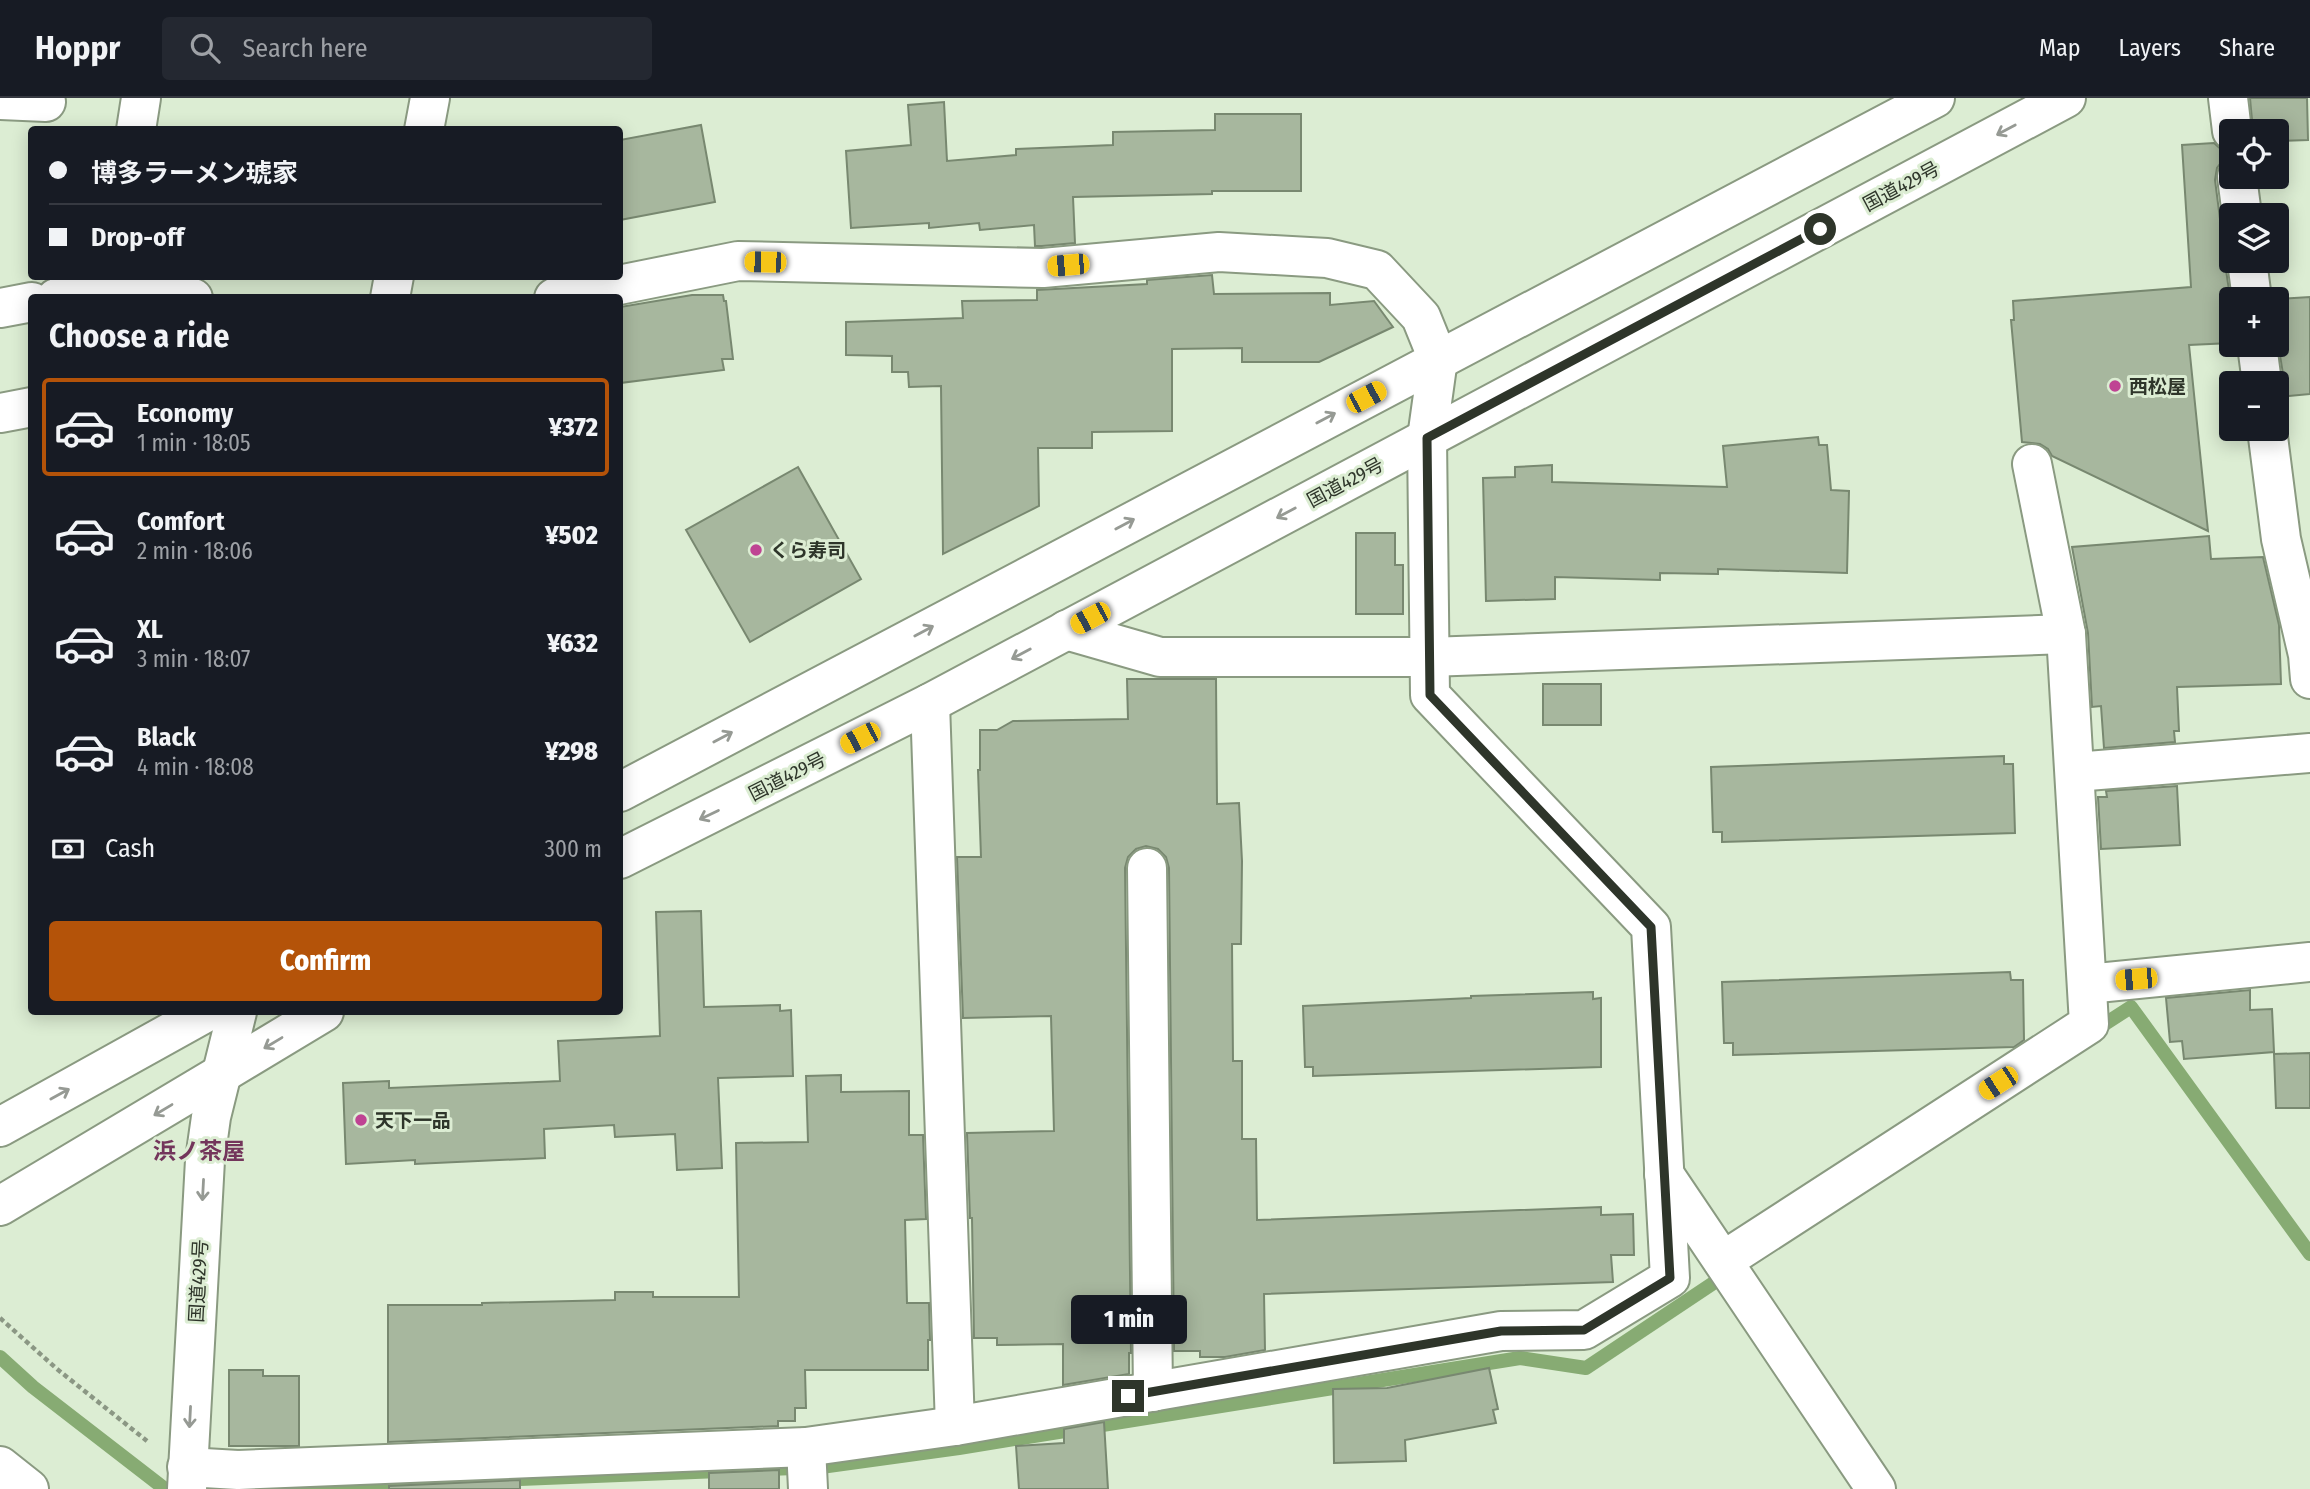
<!DOCTYPE html>
<html lang="en">
<head>
<meta charset="utf-8">
<style>
	:root { --surface:#171b24; --page:#242831; --text:#f1f3f6; --muted:#9ea1a6; --line:#363941; --accent:#b45309 }
	body { margin:0; font-family:"Fira Sans Condensed","Noto Sans JP",sans-serif; background:var(--page); color:var(--text); height:100vh; display:flex; flex-direction:column; font-size:26px; white-space:nowrap }
	* { box-sizing:border-box; margin:0 }
	p { font-size:23px; color:var(--muted) }
	.icon { flex:none; width:38px; height:38px; fill:none; stroke:currentColor; stroke-width:2; stroke-linecap:round; stroke-linejoin:round }
	.map { position:relative; flex:1; overflow:hidden }
	.details { position:absolute; left:28px; top:196px; width:595px; height:721px; display:flex; flex-direction:column; background:var(--surface); border-radius:7px; box-shadow:0 4px 18px #0003 }
	.details>* { flex:none }
	.banner { position:absolute; left:28px; top:28px; width:595px; height:154px; border-radius:7px; box-shadow:0 4px 18px #0003; display:grid; align-content:center; height:154px; padding:0 21px; background:var(--surface) }
	.tools { position:absolute; left:2219px; top:21px; display:grid; gap:14px }
	.tools a { display:grid; place-items:center; width:70px; height:70px; border-radius:7px; background:var(--surface); box-shadow:0 4px 18px #0003; font-size:35px }
	.end { position:absolute; width:32px; height:32px; margin:-16px; border:9px solid #2e352a; background:#fff; box-shadow:0 0 0 4px #fff }
	.from { border-radius:50% }
	.bubble { position:absolute; height:49px; border-radius:7px; background:var(--surface); box-shadow:0 4px 18px #0003; font-size:23px; font-weight:800; line-height:49px; text-align:center }
	.car { position:absolute; width:21px; height:42px; margin:-21px -10px; border-radius:9px; box-shadow:0 0 5px 2px #0007; background:linear-gradient(#f5c518 24%,#345 0 40%,#f5c518 0 76%,#345 0 86%,#f5c518 0) }
	.banner b { display:flex; align-items:center; gap:24px; height:66px; font-size:26px }
	.banner b+b { border-top:2px solid var(--line) }
	.banner i { width:18px; height:18px; background:var(--text) }
	ul { padding:0; list-style:none }
	li { display:flex; align-items:center; gap:21px; height:98px; margin:0 14px 10px; padding:0 7px; border:4px solid transparent; border-radius:7px }
	li div { flex:1 }
	li b { display:block; font-size:26px }
	li em { font-style:normal; font-weight:800 }
	li.on { border-color:var(--accent) }
	li>.icon { width:63px; height:63px; stroke-width:1.5 }
	h2 { padding:0 21px; font-size:32px; line-height:84px }
	.pay { display:flex; align-items:center; gap:18px; height:77px; padding:0 21px; font-size:26px }
	.pay p { margin-inline-start:auto }
	.button { display:flex; gap:14px; margin-top:auto; padding:14px 21px }
	.button a { flex:1; height:80px; border-radius:7px; background:var(--accent); color:#fff; font-size:28px; font-weight:800; line-height:80px; text-align:center }
	header { display:flex; align-items:center; gap:42px; box-sizing:border-box; height:98px; padding:0 35px; background:var(--surface); border-bottom:2px solid var(--line) }
	header strong { font-size:33px }
	nav { display:flex; gap:38px; margin-inline-start:auto; font-size:24px }
	.search { width:490px; height:63px; background:var(--page); display:flex; align-items:center; gap:18px; box-sizing:border-box; padding:0 24px; border-radius:7px; color:var(--muted); font-size:26px }
	.map>svg:first-child { display:block }
	.lines { fill:none; stroke-linecap:round; stroke-linejoin:round }
	.stream { stroke:#87ab73; stroke-width:14 }
	.building { fill:#a7b79e; stroke:#788870; stroke-width:2 }
	.street-casing { stroke:#8a9a81; stroke-width:42 }
	.secondary-casing { stroke:#8a9a81; stroke-width:42 }
	.highway-casing { stroke:#8a9a81; stroke-width:42 }
	.path { stroke:#8b9784; stroke-width:4.5; stroke-dasharray:5 3.5; stroke-linecap:butt }
	.street { stroke:#fff; stroke-width:38 }
	.secondary { stroke:#fff; stroke-width:38 }
	.highway { stroke:#fff; stroke-width:38 }
	.oneway { stroke:#969a94 }
	.route { stroke:#2e352a; stroke-width:9 }
	.poi-dot { fill:#bf4393; stroke:#dcedd3; stroke-width:2.5 }
	.labels { text-anchor:middle; stroke-width:6; stroke-linejoin:round; paint-order:stroke }
	.street-label { font-size:19px; fill:#2e352a; stroke:#dcedd3 }
	.poi-label { font-size:19px; font-weight:bold; fill:#2e352a; stroke:#dcedd3; text-anchor:start }
	.quarter-label { font-size:23px; font-weight:bold; fill:#73355b; stroke:#dcedd3 }
</style>
</head>
<body>
<header>
<strong>Hoppr</strong>
<div class="search"><svg class="icon" aria-label="search" viewBox="0 0 24 24"><circle cx="10" cy="10" r="6"/><path d="M15 15l6 6"/></svg>Search here</div>
<nav><a>Map</a><a>Layers</a><a>Share</a></nav>
</header>
<div class="map">
<svg width="2310" height="1391" viewBox="0 0 2310 1391">
	<rect width="100%" height="100%" fill="#dcedd3"/>
	<g class="lines">
		<g class="stream">
			<polyline points="2094,933 2131,909 2310,1156"/>
			<polyline points="0,1259 33,1289 165,1391"/>
			<polyline points="272,1391 821,1369 959,1350 1520,1260 1586,1270 1730,1174"/>
		</g>
	</g>
	<g class="building">
		<polygon points="2250,0 2307,0 2308,42 2277,43 2277,33 2253,33"/>
		<polygon points="944,4 947,63 1016,57 1016,51 1113,47 1113,34 1215,32 1215,16 1301,16 1301,93 1212,93 1212,96 1073,99 1075,145 1042,148 1035,148 1034,127 980,132 979,125 929,130 929,125 851,130 846,53 911,47 908,7"/>
		<polygon points="701,27 715,104 620,122 620,42"/>
		<polygon points="2214,45 2223,53 2231,54 2231,58 2223,62 2217,70 2215,82 2220,121 2224,130 2231,136 2231,149 2227,155 2225,165 2231,206 2231,245 2189,247 2208,433 2052,358 2048,351 2040,346 2022,344 2011,222 2014,222 2013,203 2191,189 2182,47"/>
		<polygon points="1212,177 1214,196 1330,195 1330,207 1374,203 1393,229 1319,264 1242,264 1242,250 1172,251 1172,333 1092,334 1092,350 1038,350 1039,408 943,456 941,288 909,289 908,274 892,274 892,258 846,257 846,224 963,220 962,203 1037,202 1037,192 1147,186 1147,182"/>
		<polygon points="692,197 723,197 724,203 726,203 733,261 722,261 724,272 620,285 620,209"/>
		<polygon points="2310,199 2310,296 2278,299 2282,293 2284,282 2277,239 2277,201"/>
		<polygon points="1818,339 1819,347 1827,347 1831,392 1849,393 1847,475 1718,471 1718,476 1660,475 1660,482 1555,479 1555,501 1486,503 1483,380 1515,379 1515,369 1552,367 1552,384 1727,389 1723,348"/>
		<polygon points="798,369 861,481 750,544 686,432"/>
		<polygon points="1356,435 1395,435 1395,467 1403,467 1403,516 1356,516"/>
		<polygon points="2209,438 2211,461 2263,459 2279,527 2281,586 2177,589 2179,633 2174,633 2175,644 2104,650 2101,608 2092,609 2088,535 2072,449"/>
		<polygon points="1127,581 1216,581 1217,706 1239,705 1242,763 1241,846 1232,846 1233,963 1242,963 1242,1041 1256,1041 1257,1122 1601,1109 1601,1117 1633,1116 1634,1157 1611,1157 1613,1184 1264,1196 1265,1252 1225,1259 1200,1259 1200,1253 1174,1253 1169,770 1166,759 1158,751 1146,748 1136,751 1128,759 1125,770 1131,1255 1129,1255 1129,1276 1063,1287 1063,1246 997,1247 997,1240 974,1240 972,1120 970,1120 967,1035 1054,1033 1051,918 963,920 957,759 981,759 978,672 980,672 980,632 997,632 1013,623 1128,621"/>
		<rect x="1543" y="586" width="58" height="41"/>
		<polygon points="2004,658 2004,666 2013,666 2015,735 1722,744 1722,734 1713,734 1711,669"/>
		<polygon points="2177,688 2180,747 2101,751 2098,699 2107,699 2106,693"/>
		<polygon points="701,813 704,909 780,907 780,913 791,912 793,978 718,980 722,1070 677,1072 675,1036 615,1039 614,1027 544,1031 545,1060 415,1066 415,1062 346,1066 343,985 389,983 389,990 560,983 558,943 660,938 656,814"/>
		<polygon points="2010,874 2011,882 2023,882 2024,942 2014,949 1733,957 1733,945 1724,945 1722,884"/>
		<polygon points="2250,892 2250,912 2272,911 2274,954 2184,961 2182,943 2170,944 2166,900"/>
		<polygon points="1593,894 1593,901 1601,900 1601,969 1313,978 1313,969 1305,969 1303,908 1471,900 1471,898"/>
		<polygon points="2310,955 2310,1010 2276,1010 2274,956"/>
		<polygon points="841,977 841,994 909,993 909,1037 923,1037 926,1121 905,1122 907,1205 929,1205 930,1242 928,1242 928,1272 805,1272 806,1310 795,1310 795,1323 778,1323 778,1328 388,1344 388,1207 482,1207 482,1205 615,1202 615,1194 653,1194 653,1199 739,1199 736,1045 808,1044 806,978"/>
		<polygon points="1489,1270 1498,1311 1493,1312 1496,1325 1405,1342 1406,1363 1334,1365 1333,1291 1387,1290"/>
		<polygon points="229,1272 263,1272 263,1278 299,1278 299,1348 229,1348"/>
		<polygon points="1104,1324 1108,1391 1019,1391 1016,1348 1064,1345 1064,1331"/>
		<polygon points="779,1372 779,1391 709,1391 709,1375"/>
		<polygon points="520,1382 520,1391 389,1391 389,1388"/>
	</g>
	<g class="lines">
		<g class="street-casing">
			<g id="street">
				<polyline points="2228,0 2232,33"/>
				<polyline points="0,2 46,4"/>
				<polyline points="136,32 141,0"/>
				<polyline points="424,32 430,0"/>
				<polyline points="2237,79 2242,117"/>
				<polyline points="2247,163 2252,201"/>
				<polyline points="56,200 116,184 193,200"/>
				<polyline points="390,200 394,178"/>
				<polyline points="0,210 32,204"/>
				<polyline points="2257,247 2262,285"/>
				<polyline points="0,315 32,309"/>
				<polyline points="2267,331 2281,441 2308,557 2310,581"/>
				<polyline points="1066,532 1160,559 1429,559 2066,536"/>
				<polyline points="930,605 955,1328"/>
				<polyline points="2075,674 2310,655"/>
				<polyline points="1147,770 1153,1294"/>
				<polyline points="2087,886 2310,864"/>
				<polyline points="1664,1076 1876,1391"/>
				<polyline points="1723,1163 2089,926 2066,536 2032,366"/>
				<polyline points="806,1349 808,1391"/>
				<polyline points="187,1369 238,1372 806,1349 955,1328 1501,1233 1584,1232 1670,1180 1651,829 1430,597 1427,340 1438,261 1421,219 1377,172 1327,160 1219,154 1043,170 738,163 554,200"/>
			</g>
		</g>
		<g class="secondary-casing">
			<g id="secondary">
				<polyline points="0,1029 207,914"/>
				<polyline points="0,1108 221,976"/>
				<polyline points="0,1368 29,1391"/>
			</g>
		</g>
		<g class="highway-casing">
			<g id="highway">
				<polyline points="620,694 1935,0"/>
				<polyline points="620,761 930,605 2066,0"/>
				<polyline points="221,976 324,914"/>
				<polyline points="187,1391 205,1062 211,1019 237,914"/>
			</g>
		</g>
		<polyline class="path" points="0,1220 57,1271 147,1343"/>
		<use href="#street" class="street"/>
		<use href="#secondary" class="secondary"/>
		<use href="#highway" class="highway"/>
	</g>
	<defs><path id="oneway-shaft" d="M-6 0H5M1.5-3L5.5 0L1.5 3" fill="none" stroke-width="1.6" stroke-linecap="round" stroke-linejoin="round" transform="scale(1.75)"/></defs>
	<g class="oneway">
		<use href="#oneway-shaft" transform="translate(2006 32) rotate(152)"/>
		<use href="#oneway-shaft" transform="translate(1326 320) rotate(-28)"/>
		<use href="#oneway-shaft" transform="translate(1286 415) rotate(152)"/>
		<use href="#oneway-shaft" transform="translate(1125 426) rotate(-28)"/>
		<use href="#oneway-shaft" transform="translate(924 533) rotate(-28)"/>
		<use href="#oneway-shaft" transform="translate(1021 556) rotate(152)"/>
		<use href="#oneway-shaft" transform="translate(723 639) rotate(-28)"/>
		<use href="#oneway-shaft" transform="translate(709 717) rotate(154)"/>
		<use href="#oneway-shaft" transform="translate(273 945) rotate(149)"/>
		<use href="#oneway-shaft" transform="translate(60 996) rotate(-29)"/>
		<use href="#oneway-shaft" transform="translate(163 1012) rotate(149)"/>
		<use href="#oneway-shaft" transform="translate(203 1092) rotate(93)"/>
		<use href="#oneway-shaft" transform="translate(190 1319) rotate(93)"/>
	</g>
	<g class="lines">
		<polyline class="route" points="1128,1298 1501,1233 1584,1232 1670,1180 1651,829 1430,597 1427,340 1820,131"/>
	</g>
	<g class="poi-dot">
		<circle cx="2115" cy="288" r="7"/>
		<circle cx="756" cy="452" r="7"/>
		<circle cx="361" cy="1022" r="7"/>
	</g>
	<g class="labels">
		<g class="street-label">
			<text transform="translate(1901 88) rotate(-28)" y="7">国道429号</text>
			<text transform="translate(1345 384) rotate(-28)" y="7">国道429号</text>
			<text transform="translate(787 678) rotate(-27)" y="7">国道429号</text>
			<text transform="translate(198 1183) rotate(-87)" y="7">国道429号</text>
		</g>
		<g class="poi-label">
			<text x="2129" y="295">西松屋</text>
			<text x="770" y="459">くら寿司</text>
			<text x="375" y="1029">天下一品</text>
		</g>
		<g class="quarter-label">
			<text x="199" y="1061">浜ノ茶屋</text>
		</g>
	</g>
</svg>
<div class="tools">
<a><svg class="icon" aria-label="locate" viewBox="0 0 24 24"><circle cx="12" cy="12" r="6"/><path d="M12 2v4M12 18v4M2 12h4M18 12h4"/></svg></a>
<a><svg class="icon" aria-label="layers" viewBox="0 0 24 24"><path d="M12 4l9 5-9 5-9-5zM3 14l9 5 9-5"/></svg></a>
<a>+</a>
<a>−</a>
</div>
<i class="end from" style="left:1820px;top:131px"></i>
<i class="end" style="left:1128px;top:1298px"></i>
<div class="bubble" style="left:1071px;top:1197px;width:116px">1 min</div>
<i class="car" style="left:765px;top:164px;rotate:271deg"></i>
<i class="car" style="left:1068px;top:167px;rotate:265deg"></i>
<i class="car" style="left:1366px;top:299px;rotate:62deg"></i>
<i class="car" style="left:1090px;top:520px;rotate:242deg"></i>
<i class="car" style="left:860px;top:640px;rotate:243deg"></i>
<i class="car" style="left:2136px;top:881px;rotate:265deg"></i>
<i class="car" style="left:1998px;top:985px;rotate:237deg"></i>
<div class="banner">
<b><i class="from"></i>博多ラーメン琥家</b>
<b><i></i>Drop-off</b>
</div>
<section class="details">
<h2>Choose a ride</h2>
<ul>
<li class="on"><svg class="icon" aria-label="car" viewBox="0 0 24 24"><path d="M5 17H2v-5l4-1 3-4h7l3 4 3 1v5h-3M9 17h6M6 11h13"/><circle cx="7" cy="17" r="2"/><circle cx="17" cy="17" r="2"/></svg><div><b>Economy</b><p>1 min · 18:05</p></div><em>¥372</em></li>
<li><svg class="icon" aria-label="car" viewBox="0 0 24 24"><path d="M5 17H2v-5l4-1 3-4h7l3 4 3 1v5h-3M9 17h6M6 11h13"/><circle cx="7" cy="17" r="2"/><circle cx="17" cy="17" r="2"/></svg><div><b>Comfort</b><p>2 min · 18:06</p></div><em>¥502</em></li>
<li><svg class="icon" aria-label="car" viewBox="0 0 24 24"><path d="M5 17H2v-5l4-1 3-4h7l3 4 3 1v5h-3M9 17h6M6 11h13"/><circle cx="7" cy="17" r="2"/><circle cx="17" cy="17" r="2"/></svg><div><b>XL</b><p>3 min · 18:07</p></div><em>¥632</em></li>
<li><svg class="icon" aria-label="car" viewBox="0 0 24 24"><path d="M5 17H2v-5l4-1 3-4h7l3 4 3 1v5h-3M9 17h6M6 11h13"/><circle cx="7" cy="17" r="2"/><circle cx="17" cy="17" r="2"/></svg><div><b>Black</b><p>4 min · 18:08</p></div><em>¥298</em></li>
</ul>
<div class="pay"><svg class="icon" aria-label="cash" viewBox="0 0 24 24"><path d="M3 7h18v10H3z"/><circle cx="12" cy="12" r="2"/></svg>Cash<p>300 m</p></div>
<div class="button"><a>Confirm</a></div>
</section>
</div>
</body>
</html>
